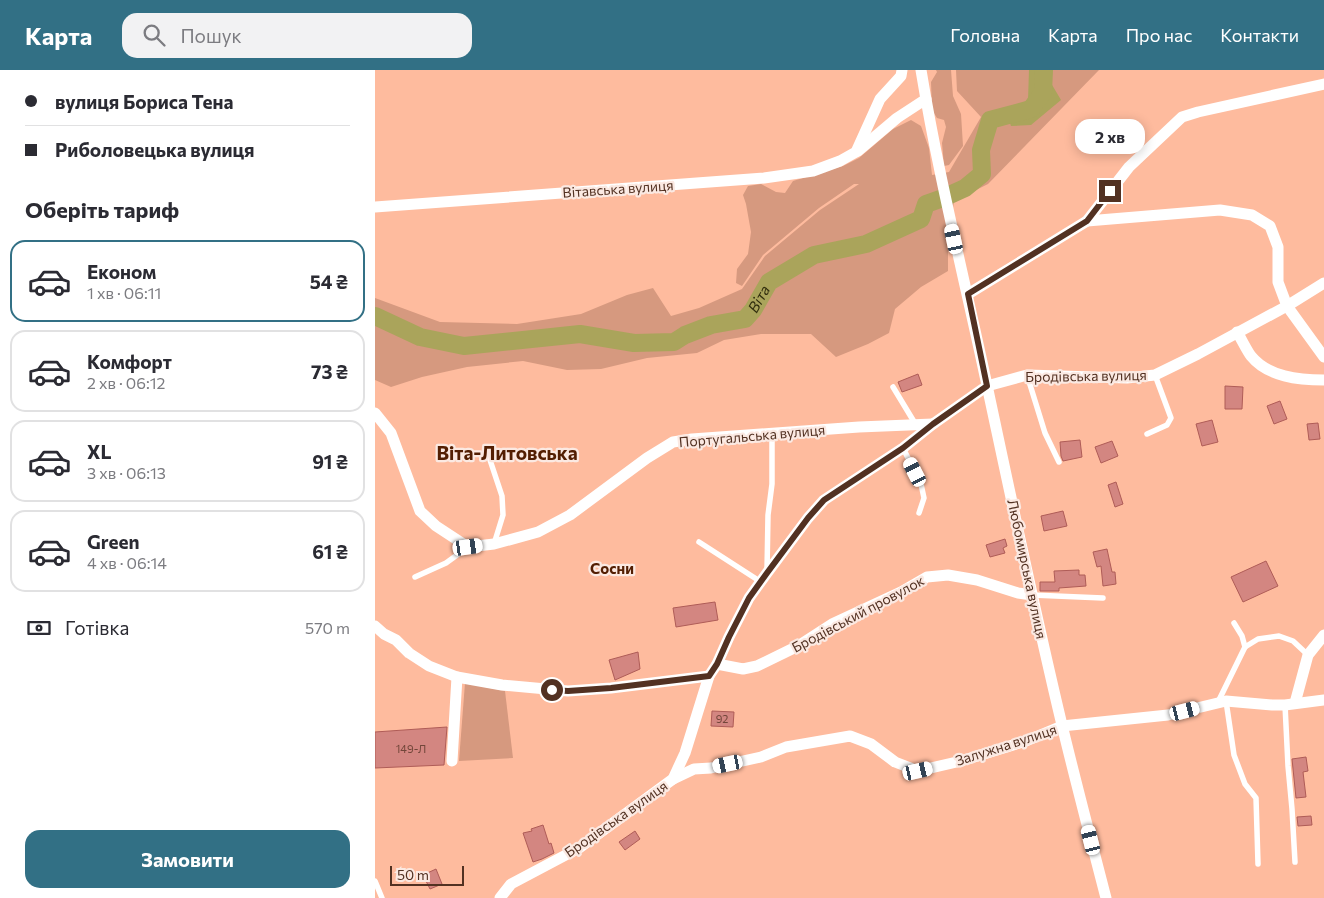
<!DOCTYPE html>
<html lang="uk">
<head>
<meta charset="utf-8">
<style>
	:root { --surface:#fff; --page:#f2f2f3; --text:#2b2b33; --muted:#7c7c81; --line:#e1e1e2; --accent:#327085 }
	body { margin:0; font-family:Commissioner,sans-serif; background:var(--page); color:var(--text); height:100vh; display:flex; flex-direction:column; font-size:19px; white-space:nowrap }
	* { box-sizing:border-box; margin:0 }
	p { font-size:16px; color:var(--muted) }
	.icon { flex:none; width:28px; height:28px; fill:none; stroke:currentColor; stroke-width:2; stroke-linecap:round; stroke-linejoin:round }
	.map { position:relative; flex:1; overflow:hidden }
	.panel { display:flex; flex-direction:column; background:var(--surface); width:375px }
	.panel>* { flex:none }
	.guide { display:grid; align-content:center; height:110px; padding:0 25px; background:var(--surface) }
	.scale { position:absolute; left:15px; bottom:12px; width:74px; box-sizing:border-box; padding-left:5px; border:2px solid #523122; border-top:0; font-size:14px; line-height:18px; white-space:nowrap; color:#523122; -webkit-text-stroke:4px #fbe9e2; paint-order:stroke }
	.end { position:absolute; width:22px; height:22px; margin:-11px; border:6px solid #523122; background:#fff; box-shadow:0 0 0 2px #fff }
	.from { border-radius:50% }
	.bubble { position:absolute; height:35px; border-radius:15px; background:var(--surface); box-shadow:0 2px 12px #0003; font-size:16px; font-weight:700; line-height:35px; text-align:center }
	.car { position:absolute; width:15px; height:30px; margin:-15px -8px; border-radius:6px; box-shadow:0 0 4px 1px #0007; background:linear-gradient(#fff 24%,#345 0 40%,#fff 0 76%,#345 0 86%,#fff 0) }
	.guide b { display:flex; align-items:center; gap:18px; height:48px; font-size:19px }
	.guide b+b { border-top:1px solid var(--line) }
	.guide i { width:12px; height:12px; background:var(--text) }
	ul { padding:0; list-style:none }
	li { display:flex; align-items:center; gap:15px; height:82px; margin:0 10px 8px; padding:0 15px; border:2px solid var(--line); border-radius:15px }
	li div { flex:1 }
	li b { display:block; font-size:19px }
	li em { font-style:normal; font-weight:700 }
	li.on { border-color:var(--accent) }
	li>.icon { width:45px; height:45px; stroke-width:1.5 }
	h2 { padding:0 25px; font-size:22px; line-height:60px }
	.pay { display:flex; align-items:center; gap:12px; height:55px; padding:0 25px; font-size:19px }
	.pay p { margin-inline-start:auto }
	.button { display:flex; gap:10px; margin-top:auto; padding:10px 25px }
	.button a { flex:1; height:58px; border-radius:15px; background:var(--accent); color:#fff; font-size:20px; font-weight:700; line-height:58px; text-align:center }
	header { display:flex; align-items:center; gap:30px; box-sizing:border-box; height:70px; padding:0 25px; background:var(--accent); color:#fff }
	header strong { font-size:24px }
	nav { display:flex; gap:28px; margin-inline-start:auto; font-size:18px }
	.search { width:350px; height:45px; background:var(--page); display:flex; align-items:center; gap:12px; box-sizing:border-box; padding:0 18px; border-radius:15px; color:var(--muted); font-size:19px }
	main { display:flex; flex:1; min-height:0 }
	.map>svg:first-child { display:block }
	.green { fill:#d6997f }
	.water { fill:#aaa45b }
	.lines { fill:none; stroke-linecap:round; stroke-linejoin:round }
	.river { stroke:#aaa45b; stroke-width:18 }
	.building { fill:#d38681; stroke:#af5c57 }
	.lane { stroke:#fff; stroke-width:5.5 }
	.street { stroke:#fff; stroke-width:11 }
	.route { stroke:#523122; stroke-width:6 }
	.labels { text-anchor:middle; stroke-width:4.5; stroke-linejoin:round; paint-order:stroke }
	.number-label { font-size:11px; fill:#72463a }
	.street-label { font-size:14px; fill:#523122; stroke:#fbe9e2 }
	.water-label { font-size:15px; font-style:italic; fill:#322f0e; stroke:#fbe9e2 }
	.neighbourhood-label { font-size:15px; font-weight:bold; fill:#531e02; stroke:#fbe9e2 }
	.district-label { font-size:19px; font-weight:bold; fill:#531e02; stroke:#fbe9e2 }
</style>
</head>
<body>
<header>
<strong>Карта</strong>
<div class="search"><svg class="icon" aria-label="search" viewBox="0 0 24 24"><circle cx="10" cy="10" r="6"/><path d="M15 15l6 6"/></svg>Пошук</div>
<nav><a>Головна</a><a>Карта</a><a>Про нас</a><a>Контакти</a></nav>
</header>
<main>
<section class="panel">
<div class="guide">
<b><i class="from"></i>вулиця Бориса Тена</b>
<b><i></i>Риболовецька вулиця</b>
</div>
<h2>Оберіть тариф</h2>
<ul>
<li class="on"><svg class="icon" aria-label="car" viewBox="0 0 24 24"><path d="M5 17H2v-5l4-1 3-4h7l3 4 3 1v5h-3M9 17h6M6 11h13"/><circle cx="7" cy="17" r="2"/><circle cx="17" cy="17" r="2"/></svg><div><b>Економ</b><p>1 хв · 06:11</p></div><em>54 ₴</em></li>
<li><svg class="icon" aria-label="car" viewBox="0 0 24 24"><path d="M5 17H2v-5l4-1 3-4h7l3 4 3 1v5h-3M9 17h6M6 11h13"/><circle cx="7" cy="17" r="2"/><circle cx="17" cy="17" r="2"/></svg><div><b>Комфорт</b><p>2 хв · 06:12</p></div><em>73 ₴</em></li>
<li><svg class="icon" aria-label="car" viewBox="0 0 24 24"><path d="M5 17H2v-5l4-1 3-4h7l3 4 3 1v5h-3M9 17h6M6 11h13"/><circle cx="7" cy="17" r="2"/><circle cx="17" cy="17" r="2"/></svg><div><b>XL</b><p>3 хв · 06:13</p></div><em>91 ₴</em></li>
<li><svg class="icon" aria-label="car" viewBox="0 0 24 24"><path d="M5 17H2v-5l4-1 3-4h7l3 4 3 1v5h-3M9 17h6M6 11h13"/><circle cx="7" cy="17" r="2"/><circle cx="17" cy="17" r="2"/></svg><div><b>Green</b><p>4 хв · 06:14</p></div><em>61 ₴</em></li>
</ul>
<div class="pay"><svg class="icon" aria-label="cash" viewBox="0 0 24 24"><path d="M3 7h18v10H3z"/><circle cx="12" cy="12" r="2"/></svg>Готівка<p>570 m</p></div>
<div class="button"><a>Замовити</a></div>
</section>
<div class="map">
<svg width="949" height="828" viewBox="0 0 949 828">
	<rect width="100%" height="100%" fill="#febb9e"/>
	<g class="green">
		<polygon points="561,0 576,0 578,26 586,44 588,76 574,95 569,96 567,73 571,57 569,50 562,48 557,40 556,12 562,2"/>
		<polygon points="581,0 724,0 613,114 579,131 573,172 573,201 546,217 520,239 514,263 493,274 461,287 436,264 386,264 349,270 322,283 272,288 226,299 192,300 148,291 92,297 47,307 16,317 0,310 0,228 65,252 142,254 206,244 252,225 278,218 296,246 324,238 367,219 390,186 445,140 484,114 479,114 444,138 388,185 367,216 361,213 362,199 373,184 376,162 371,134 368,125 373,116 386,114 401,122 410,123 418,111 468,96 484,88 518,59 536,50 546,56 554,78 557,105 574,102 606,47 582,21"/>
		<polygon points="90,613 130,621 138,688 84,691"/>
	</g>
	<polygon class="water" points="654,0 678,0 673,8 686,30 656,55 636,56 631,41 653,30"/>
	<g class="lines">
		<path class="river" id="s1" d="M0 246 45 267 89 276 205 264 259 273 299 272 310 265 336 255 370 249 378 240 394 212 439 185 491 174 546 149 551 134 568 128 590 118 607 104 606 80 615 50 656 39 668 22 669 0"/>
	</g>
	<g class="building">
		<polygon points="543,304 547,315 527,322 523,312"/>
		<polygon points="850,316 868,317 867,339 850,339"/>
		<polygon points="905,331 912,349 899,354 892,336"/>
		<polygon points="837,350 843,372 827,376 821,354"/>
		<polygon points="943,353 945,369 934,370 932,354"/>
		<polygon points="705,370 707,387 688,391 686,386 685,372"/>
		<polygon points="737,371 743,386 726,393 720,377"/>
		<polygon points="741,412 748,434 740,437 733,415"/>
		<polygon points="688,441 692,456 669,461 666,446"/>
		<polygon points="630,469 632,476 628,478 630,483 615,487 611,475"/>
		<polygon points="732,479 737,502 740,502 741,514 728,516 726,496 722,497 718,482"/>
		<polygon points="891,491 903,516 868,532 856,507"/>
		<polygon points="704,500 704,505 710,505 711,516 684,518 684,521 665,521 665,512 680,512 679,501"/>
		<polygon points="340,532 343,550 301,557 298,538"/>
		<polygon points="263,582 265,599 240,610 234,590"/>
		<polygon points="337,641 359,642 358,657 336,656"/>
		<polygon points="72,657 69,695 0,698 0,662"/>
		<polygon points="931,687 933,701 928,702 931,727 921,728 917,689"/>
		<polygon points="936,746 937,755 923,756 922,747"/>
		<polygon points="168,755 174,774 176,773 179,783 167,789 158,792 148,763 157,761 156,759"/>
		<polygon points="260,761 265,769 250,780 244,772"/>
		<polygon points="61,799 67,814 55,819 48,805"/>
	</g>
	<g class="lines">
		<g class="lane">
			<polyline points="652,305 670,363 684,392"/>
			<polyline points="518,317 541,355"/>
			<polyline points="772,364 792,355 796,348 780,305"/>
			<polyline points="528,378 546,414 549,428 544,443"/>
			<polyline points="114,387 127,426 128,445 119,474"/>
			<polyline points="324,472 386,512"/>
			<polyline points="392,501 393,445 397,414 397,364"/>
			<polyline points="40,507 71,493 93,477"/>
			<polyline points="657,525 728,528"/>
			<polyline points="859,553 867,566 870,577"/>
			<polyline points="851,631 859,685 870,714 881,728 883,794"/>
			<polyline points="843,632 870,577 883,569 904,566 918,571 933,585"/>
			<polyline points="910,635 913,696 917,739 920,792"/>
			<polyline points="0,811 7,828"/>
		</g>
		<g class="street">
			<path d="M546 0C562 98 586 195 607 292 633 413 658 534 687 655 701 713 716 770 731 828"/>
			<polyline points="483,81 522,48 551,29"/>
			<polyline points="0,137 389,108 438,101 465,91 481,82 505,29 526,6 527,0"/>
			<polyline points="712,151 845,140 877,145 895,156 903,177 903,212 912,236 949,287"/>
			<polyline points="593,224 712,151 754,97 807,47 823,42 949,14"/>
			<path d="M862 262C867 270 871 279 876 286 893 307 924 310 949 310"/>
			<polyline points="0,343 16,363 45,441 61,456 93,477 119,474 163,462 195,445 272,388 298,372 317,369 484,357 558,354"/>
			<polyline points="0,556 9,564 21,570 34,583 54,596 82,607 127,615 193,621 236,618 334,606"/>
			<polyline points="342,594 368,599 382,596 423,576 457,554 526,522 552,507 573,505 602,510 643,523 657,525"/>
			<polyline points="920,633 933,585 949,565"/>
			<polyline points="77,691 82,607"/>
			<polyline points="298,709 319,699 336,698 386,687 411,677 475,666 496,674 520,692 543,701 586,691 651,671 687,656 793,645 851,631 897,635 910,635 949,630"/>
			<polyline points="125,828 136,814 204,778 298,709 310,683 334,606 342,594 354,567 374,528 392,503 433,448 449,430 528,378 558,354 612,316 652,305 752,308 780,305 823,284 912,236 949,213"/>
		</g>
	</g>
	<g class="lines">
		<polyline class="route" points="177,620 193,621 236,618 334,606 342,594 354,567 374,528 392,503 433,448 449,430 528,378 558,354 612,316 593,224 712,151 735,121"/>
	</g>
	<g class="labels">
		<g class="number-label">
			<text x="347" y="653">92</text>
			<text x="36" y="683">149-Л</text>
		</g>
		<g class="street-label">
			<text transform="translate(243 119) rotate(-4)" y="5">Вітавська вулиця</text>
			<text transform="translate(711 306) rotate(-1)" y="5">Бродівська вулиця</text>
			<text transform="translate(377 366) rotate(-5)" y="5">Португальська вулиця</text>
			<text transform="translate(652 499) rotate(78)" y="5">Любомирська вулиця</text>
			<text transform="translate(483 544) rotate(-28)" y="5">Бродівський провулок</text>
			<text transform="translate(631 675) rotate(-18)" y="5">Залужна вулиця</text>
			<text transform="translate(241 749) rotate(-35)" y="5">Бродівська вулиця</text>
		</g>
		<g class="water-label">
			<text dy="5" stroke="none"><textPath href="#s1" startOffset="406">Віта</textPath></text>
		</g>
		<g class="neighbourhood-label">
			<text x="237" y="504">Сосни</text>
		</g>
		<g class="district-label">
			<text x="132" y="390">Віта-Литовська</text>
		</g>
	</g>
</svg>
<div class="scale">50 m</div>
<i class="end from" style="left:177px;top:620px"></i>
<i class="end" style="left:735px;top:121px"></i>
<div class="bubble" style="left:700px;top:49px;width:70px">2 хв</div>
<i class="car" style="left:579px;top:169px;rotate:348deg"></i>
<i class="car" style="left:540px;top:402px;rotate:333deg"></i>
<i class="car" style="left:93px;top:477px;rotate:82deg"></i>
<i class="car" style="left:810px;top:641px;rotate:76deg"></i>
<i class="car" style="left:353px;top:694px;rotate:258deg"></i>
<i class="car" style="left:543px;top:701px;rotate:77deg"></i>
<i class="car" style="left:716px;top:770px;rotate:346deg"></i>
</div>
</main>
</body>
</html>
